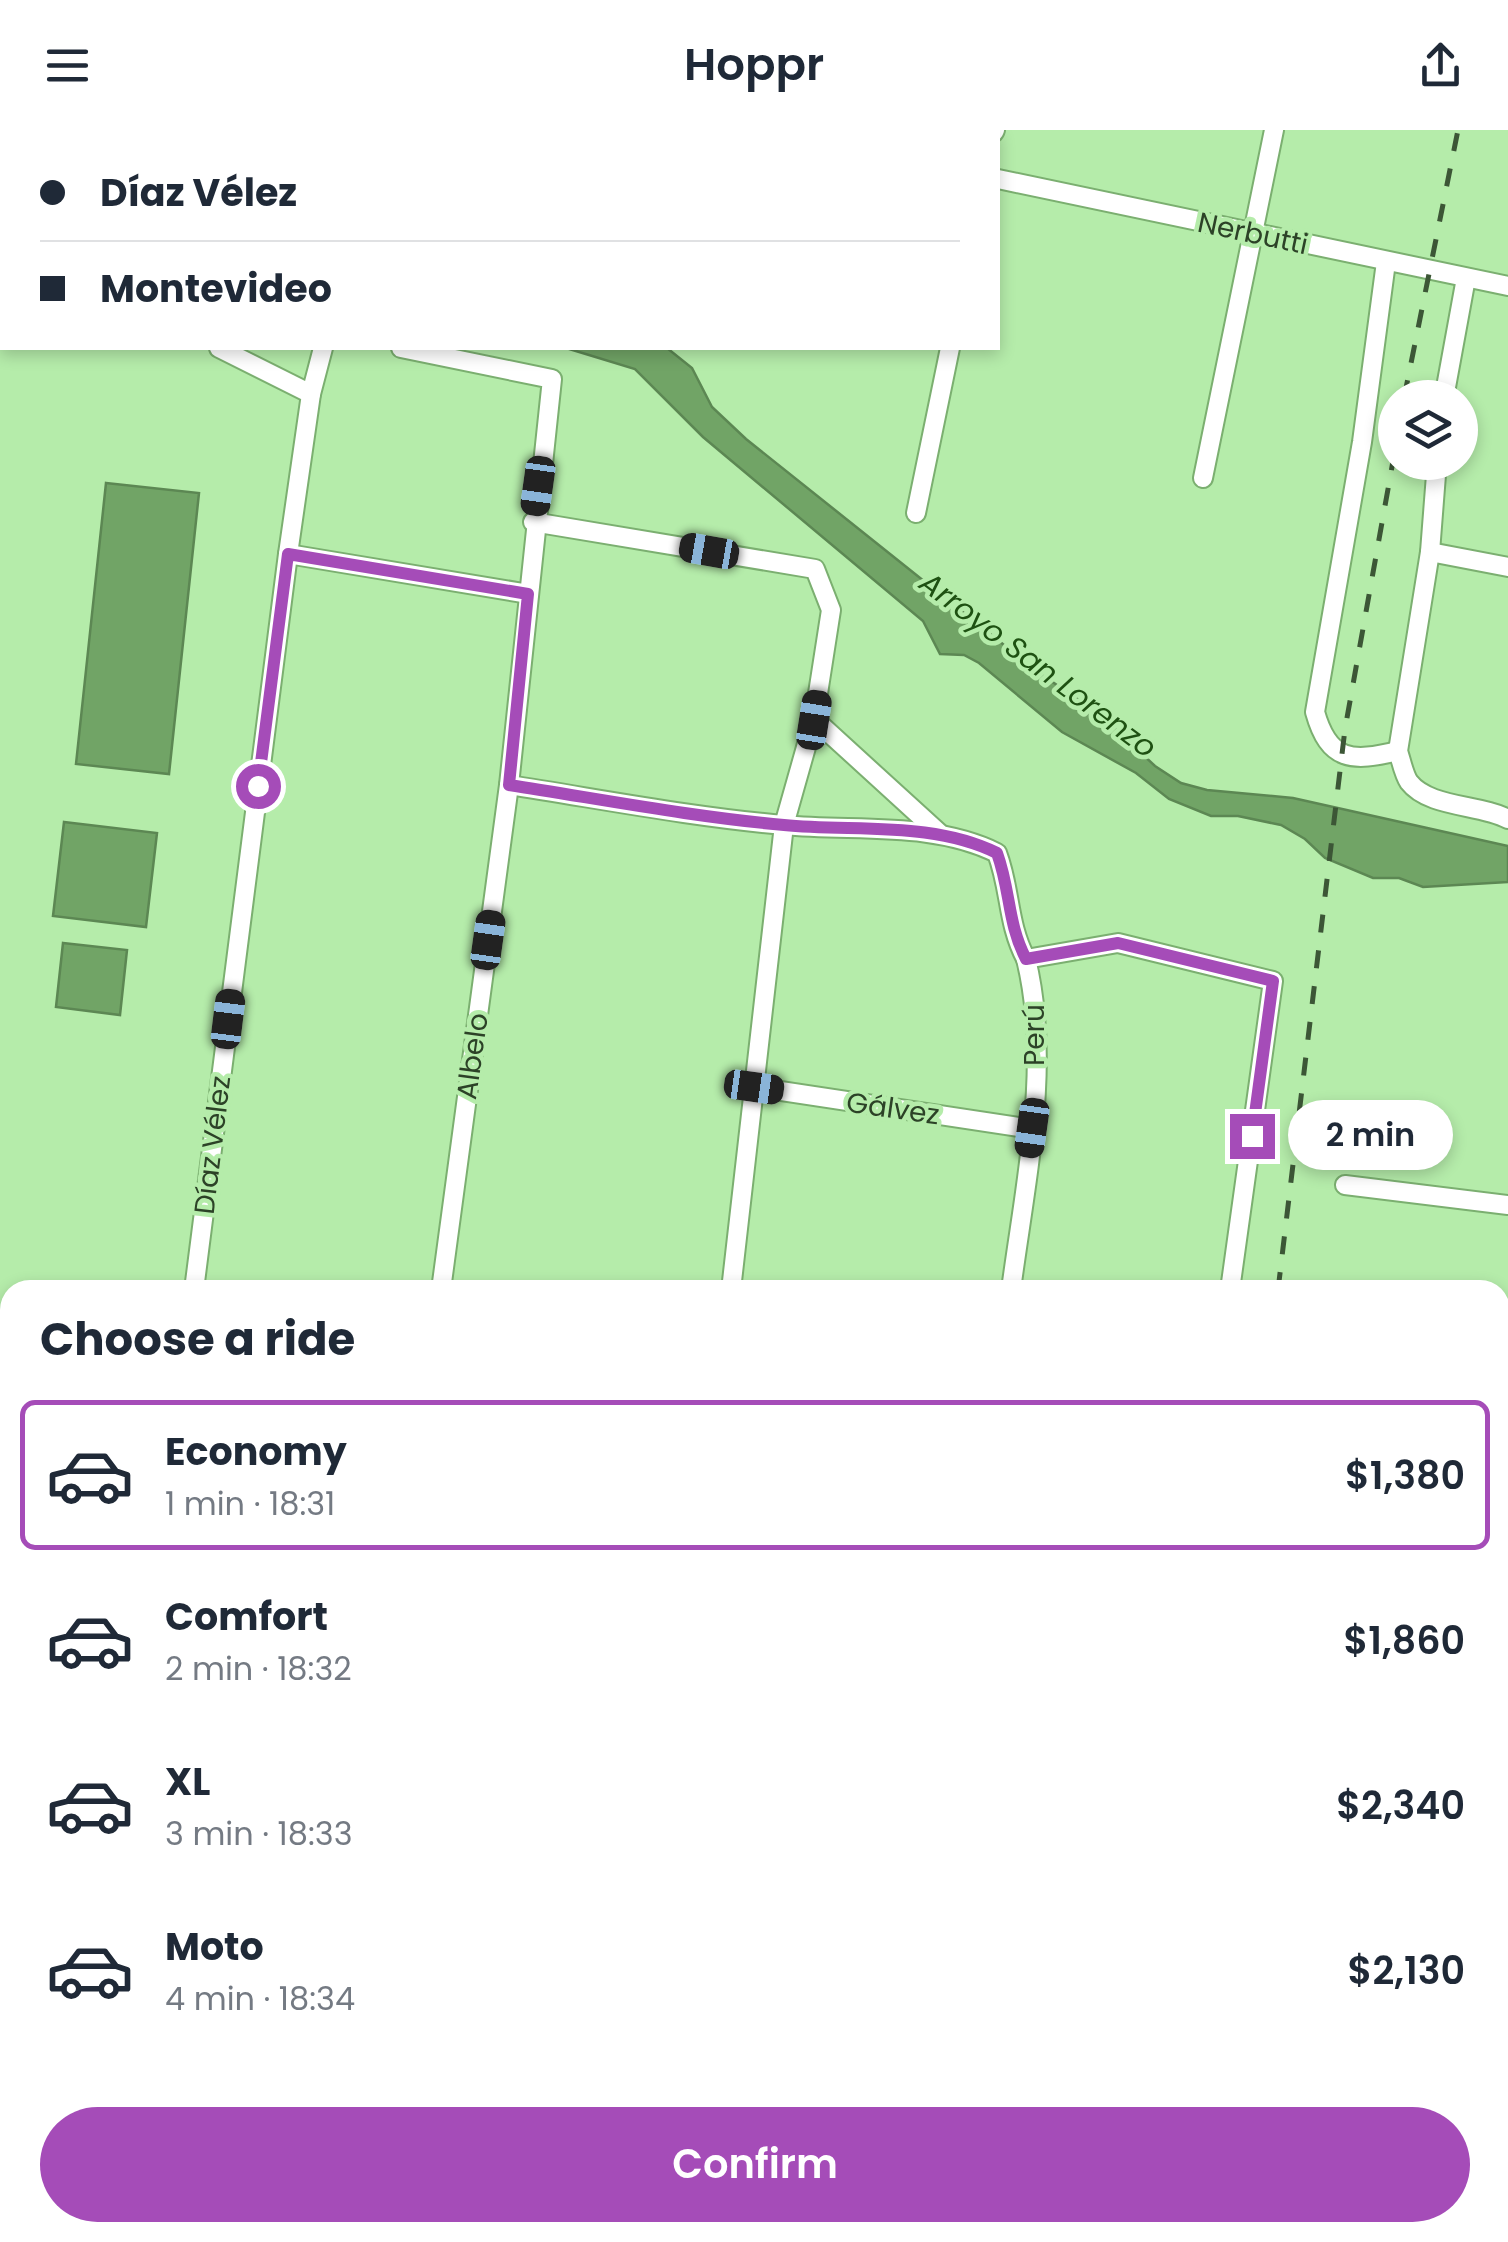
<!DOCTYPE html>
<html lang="en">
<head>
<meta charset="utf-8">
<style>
	:root { --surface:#fff; --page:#f2f2f3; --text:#1f2937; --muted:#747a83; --line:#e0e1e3; --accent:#a54cb8 }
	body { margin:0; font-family:Poppins,sans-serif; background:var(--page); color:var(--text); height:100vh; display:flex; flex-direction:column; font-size:38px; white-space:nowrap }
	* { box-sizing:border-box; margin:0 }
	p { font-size:32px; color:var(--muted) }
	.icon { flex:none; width:55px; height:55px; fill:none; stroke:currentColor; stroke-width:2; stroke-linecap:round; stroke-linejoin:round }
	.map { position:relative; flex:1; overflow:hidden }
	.panel { position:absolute; left:0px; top:1150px; width:1510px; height:962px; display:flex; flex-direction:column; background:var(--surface); border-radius:30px 30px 0 0; box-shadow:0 5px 15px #0003 }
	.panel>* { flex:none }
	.banner { position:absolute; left:0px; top:0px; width:1000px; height:220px; box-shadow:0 5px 15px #0003; display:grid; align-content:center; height:220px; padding:0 40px; background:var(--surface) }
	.tools { position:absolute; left:1378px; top:250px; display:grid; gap:20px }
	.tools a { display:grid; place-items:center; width:100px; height:100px; border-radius:50%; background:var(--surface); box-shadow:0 5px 15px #0003; font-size:50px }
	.end { position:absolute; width:45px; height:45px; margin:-22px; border:12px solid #a54cb8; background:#fff; box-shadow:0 0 0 5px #fff }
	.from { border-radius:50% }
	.bubble { position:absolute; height:70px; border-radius:35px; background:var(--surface); box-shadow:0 5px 15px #0003; font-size:32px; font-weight:600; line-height:70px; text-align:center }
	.car { position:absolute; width:30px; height:60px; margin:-30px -15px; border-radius:12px; box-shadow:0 0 8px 2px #0007; background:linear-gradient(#222 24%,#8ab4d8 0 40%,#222 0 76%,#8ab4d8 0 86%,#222 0) }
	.banner b { display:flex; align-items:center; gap:35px; height:95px; font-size:38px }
	.banner b+b { border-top:2px solid var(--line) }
	.banner i { width:25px; height:25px; background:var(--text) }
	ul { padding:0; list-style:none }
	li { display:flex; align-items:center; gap:30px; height:150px; margin:0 20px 15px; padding:0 20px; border:5px solid transparent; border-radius:15px }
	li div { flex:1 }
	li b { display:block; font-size:38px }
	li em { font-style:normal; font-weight:600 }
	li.current { border-color:var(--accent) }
	li>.icon { width:90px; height:90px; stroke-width:1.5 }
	h2 { padding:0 40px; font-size:45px; line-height:120px }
	.primary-button { display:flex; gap:20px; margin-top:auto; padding:20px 40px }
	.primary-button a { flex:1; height:115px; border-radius:60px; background:var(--accent); color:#fff; font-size:40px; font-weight:600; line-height:115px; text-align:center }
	header { display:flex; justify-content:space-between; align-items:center; height:130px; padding:0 40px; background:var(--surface); font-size:45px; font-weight:600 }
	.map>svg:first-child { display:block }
	.green { fill:#cea55b }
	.water { fill:#71a466; stroke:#5c8753; stroke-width:2.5 }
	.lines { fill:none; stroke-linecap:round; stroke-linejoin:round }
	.service-casing { stroke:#7baf70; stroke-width:14 }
	.minor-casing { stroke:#7baf70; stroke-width:22 }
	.tertiary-casing { stroke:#7baf70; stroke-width:28 }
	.service { stroke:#fff; stroke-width:9 }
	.minor { stroke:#fff; stroke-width:18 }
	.tertiary { stroke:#fff; stroke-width:22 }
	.rail { stroke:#3c5636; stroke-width:5; stroke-dasharray:18 18; stroke-linecap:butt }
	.route { stroke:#a54cb8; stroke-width:12 }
	.labels { text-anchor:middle; stroke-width:9; stroke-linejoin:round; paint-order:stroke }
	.street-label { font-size:28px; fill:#2c4227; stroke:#b5ecaa }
	.water-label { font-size:30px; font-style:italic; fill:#1e5112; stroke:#b5ecaa }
</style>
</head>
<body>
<header><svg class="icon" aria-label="menu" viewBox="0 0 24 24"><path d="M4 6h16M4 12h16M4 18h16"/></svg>Hoppr<svg class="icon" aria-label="share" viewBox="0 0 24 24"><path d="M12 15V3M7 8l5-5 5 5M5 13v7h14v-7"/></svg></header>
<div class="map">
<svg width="1508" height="2112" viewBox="0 0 1508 2112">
	<rect width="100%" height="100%" fill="#b5ecaa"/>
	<g class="green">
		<polygon points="1508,1443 1508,1539 1500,1609 1500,1447"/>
		<polygon points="1169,2103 1169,2102 1253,2103 1252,2112 1168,2112"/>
	</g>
	<g class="water">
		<polygon points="566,218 667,218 692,238 712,277 746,309 1038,542 1102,586 1155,636 1181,653 1207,660 1293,668 1508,716 1508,752 1423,757 1399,748 1373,748 1325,728 1305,709 1281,695 1238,686 1211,686 1169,669 1136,643 1062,602 979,533 964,525 940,524 923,491 703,307 635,239"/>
		<polygon points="106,353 199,363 169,644 76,634"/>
		<polygon points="64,692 157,703 146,797 53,786"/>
		<polygon points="63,813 127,820 120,885 56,877"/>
	</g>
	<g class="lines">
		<g class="service-casing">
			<g id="service">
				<polyline points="0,1256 10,1257"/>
				<polyline points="0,1618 10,1610"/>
				<polyline points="0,1974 10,1967"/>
			</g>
		</g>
		<g class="minor-casing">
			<g id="minor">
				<polyline points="766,0 778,2"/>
				<polyline points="425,2 426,0"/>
				<polyline points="706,2 706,0"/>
				<polyline points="994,2 995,0"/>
				<polyline points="998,49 1508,156"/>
				<path d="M1386 132 1362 312 1315 582C1329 632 1352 632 1398 621"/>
				<polyline points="0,159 2,160"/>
				<polyline points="219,218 311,264"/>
				<polyline points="401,218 552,249 509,655 441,1160"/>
				<polyline points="1444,268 1466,148"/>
				<path d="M1437 332 1430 422 1398 621C1401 630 1404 645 1409 652 1429 678 1480 674 1508 689"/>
				<polyline points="1203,348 1274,0"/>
				<polyline points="916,383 950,218"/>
				<polyline points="533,392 815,439 831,480 814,589 784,695 731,1160"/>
				<polyline points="1430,422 1508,437"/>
				<polyline points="288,424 529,464"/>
				<polyline points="814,589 939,703"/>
				<path d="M509 655C600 669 692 687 784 695 855 702 932 691 997 723 1011 760 1007 793 1026 829L1118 813 1273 851 1230 1160"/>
				<polyline points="754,957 1032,999"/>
				<polyline points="1345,1055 1508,1075"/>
				<polyline points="194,1160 288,424 311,264 323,218"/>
				<path d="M1011 1160C1025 1053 1052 935 1026 829"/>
				<polyline points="1500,1381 1508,1382"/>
				<polyline points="1500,1698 1508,1632"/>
				<polyline points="1500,1938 1508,1939"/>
				<polyline points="564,2102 638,2112"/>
				<polyline points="71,2112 72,2102"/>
				<polyline points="319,2112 321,2102"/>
				<polyline points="885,2112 886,2102"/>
				<polyline points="1038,2112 1039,2102"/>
				<polyline points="1267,2112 1268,2102"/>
				<polyline points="1446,2112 1448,2102"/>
			</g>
		</g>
		<g class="tertiary-casing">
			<polyline id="tertiary" points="1500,1340 1508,1341"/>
		</g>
		<use href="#service" class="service"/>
		<use href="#minor" class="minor"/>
		<use href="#tertiary" class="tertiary"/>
		<g class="rail">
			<polyline points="1404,268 1458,0"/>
			<polyline points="1278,1160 1345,599 1395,320"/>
			<polyline points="0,1182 10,1184"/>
			<polyline points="0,1240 10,1240"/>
			<polyline points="1157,2112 1158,2102"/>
		</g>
	</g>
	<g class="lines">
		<path class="route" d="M258 656 288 424 528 464 509 655C600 669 693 687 784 695 855 702 932 691 997 723 1011 762 1007 792 1026 829L1118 813 1273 851 1252 1006"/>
	</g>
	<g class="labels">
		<g class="street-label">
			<text transform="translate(1253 103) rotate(12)" y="10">Nerbutti</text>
			<text transform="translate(1034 905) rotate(-90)" y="10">Perú</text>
			<text transform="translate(472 926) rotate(-82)" y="10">Albelo</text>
			<text transform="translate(893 978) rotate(8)" y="10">Gálvez</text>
			<text transform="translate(212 1015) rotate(-83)" y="10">Díaz Vélez</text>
		</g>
		<g class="water-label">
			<text transform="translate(1038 535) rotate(37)" y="10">Arroyo San Lorenzo</text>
		</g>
	</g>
</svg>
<div class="tools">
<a><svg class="icon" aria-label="layers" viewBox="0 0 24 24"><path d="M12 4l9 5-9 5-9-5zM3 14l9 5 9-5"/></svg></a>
</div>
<i class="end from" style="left:258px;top:656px"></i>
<i class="end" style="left:1252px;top:1006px"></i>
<div class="bubble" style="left:1288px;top:970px;width:165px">2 min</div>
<i class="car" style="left:538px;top:356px;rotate:188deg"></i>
<i class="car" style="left:709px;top:421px;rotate:280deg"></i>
<i class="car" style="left:814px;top:590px;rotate:9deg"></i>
<i class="car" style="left:488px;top:810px;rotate:8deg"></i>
<i class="car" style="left:228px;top:889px;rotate:7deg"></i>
<i class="car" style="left:754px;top:957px;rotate:98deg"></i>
<i class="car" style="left:1032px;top:998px;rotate:188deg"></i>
<div class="banner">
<b><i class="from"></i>Díaz Vélez</b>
<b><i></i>Montevideo</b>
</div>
<section class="panel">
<h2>Choose a ride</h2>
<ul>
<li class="current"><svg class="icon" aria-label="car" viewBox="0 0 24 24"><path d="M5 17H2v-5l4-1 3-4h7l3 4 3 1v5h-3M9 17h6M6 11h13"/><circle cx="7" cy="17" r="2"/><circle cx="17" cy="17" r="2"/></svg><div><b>Economy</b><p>1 min · 18:31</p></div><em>$1,380</em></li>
<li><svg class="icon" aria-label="car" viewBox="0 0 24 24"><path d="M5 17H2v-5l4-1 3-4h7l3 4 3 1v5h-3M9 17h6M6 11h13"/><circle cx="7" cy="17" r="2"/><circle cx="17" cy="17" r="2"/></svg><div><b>Comfort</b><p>2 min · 18:32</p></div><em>$1,860</em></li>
<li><svg class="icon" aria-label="car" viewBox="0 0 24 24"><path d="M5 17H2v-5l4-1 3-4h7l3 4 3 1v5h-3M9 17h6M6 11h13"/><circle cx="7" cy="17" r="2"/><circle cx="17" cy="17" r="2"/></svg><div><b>XL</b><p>3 min · 18:33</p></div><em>$2,340</em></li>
<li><svg class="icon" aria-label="car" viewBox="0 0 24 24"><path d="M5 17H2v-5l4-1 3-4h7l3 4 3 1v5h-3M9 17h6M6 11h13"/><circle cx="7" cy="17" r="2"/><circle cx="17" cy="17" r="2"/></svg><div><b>Moto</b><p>4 min · 18:34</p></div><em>$2,130</em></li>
</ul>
<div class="primary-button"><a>Confirm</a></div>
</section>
</div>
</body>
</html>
